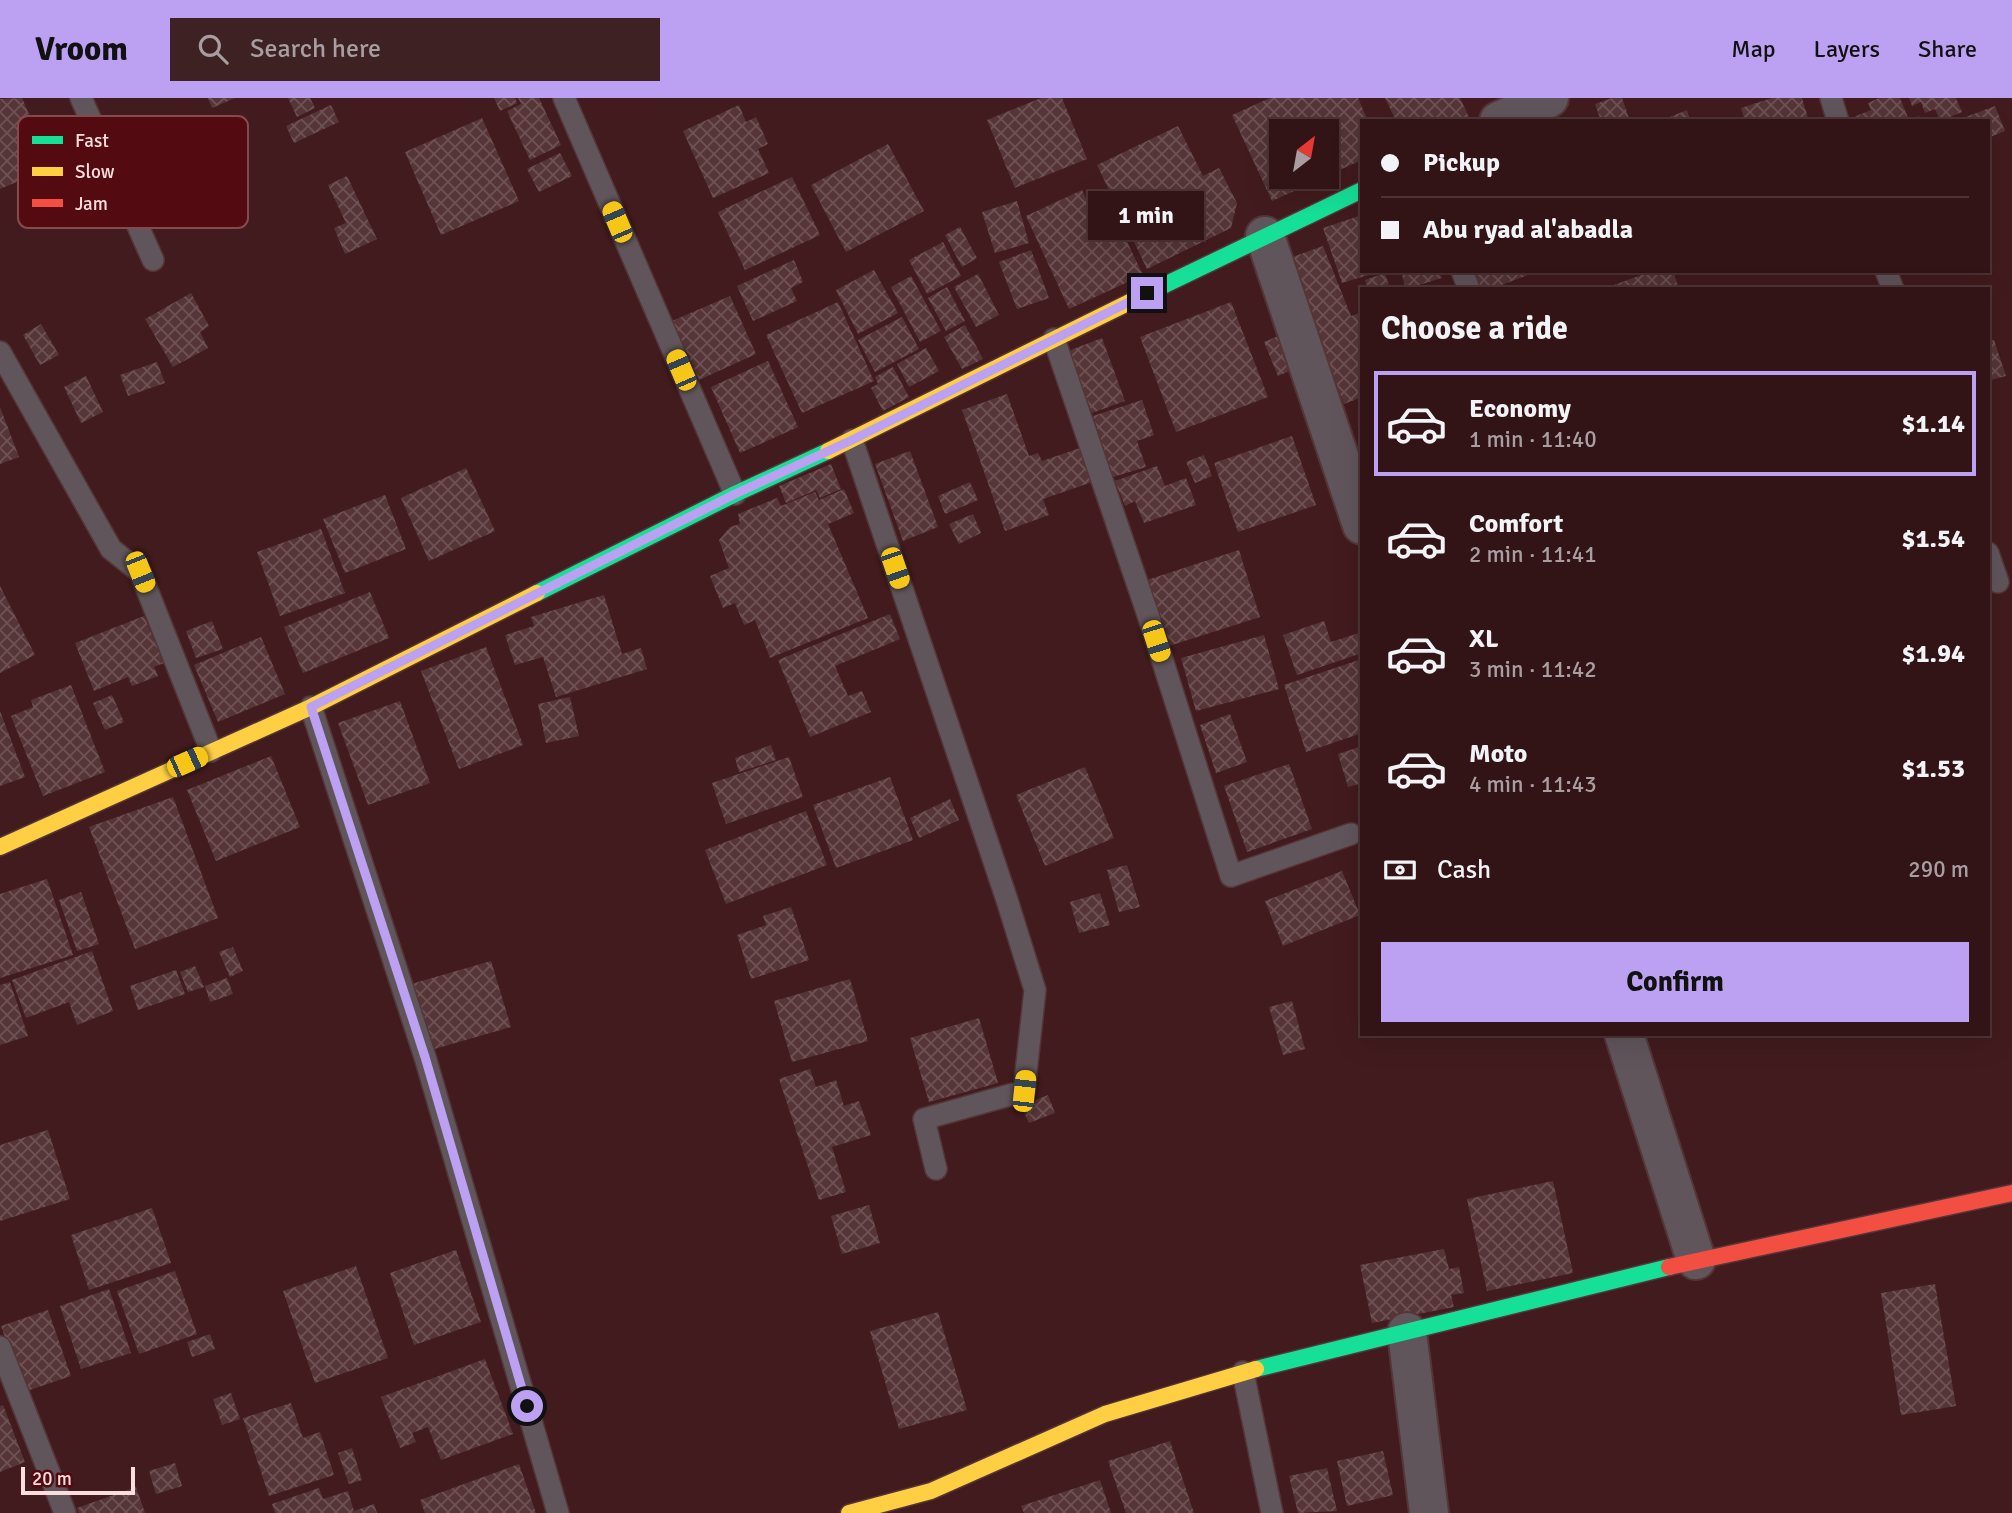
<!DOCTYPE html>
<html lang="en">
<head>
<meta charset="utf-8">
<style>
	:root { --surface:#321416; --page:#3d2123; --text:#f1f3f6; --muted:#a89ea1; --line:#4d3335; --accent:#bca0f2 }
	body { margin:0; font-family:Signika,sans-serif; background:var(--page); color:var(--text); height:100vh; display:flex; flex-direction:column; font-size:26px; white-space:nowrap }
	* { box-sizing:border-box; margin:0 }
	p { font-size:23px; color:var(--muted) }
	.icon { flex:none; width:38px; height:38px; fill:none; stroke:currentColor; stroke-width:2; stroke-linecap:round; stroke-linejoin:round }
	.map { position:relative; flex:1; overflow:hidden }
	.drawer { position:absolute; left:1360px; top:189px; width:630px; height:749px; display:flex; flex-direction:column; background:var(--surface); border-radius:0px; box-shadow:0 7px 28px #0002,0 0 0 2px var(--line) }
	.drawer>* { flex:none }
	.banner { position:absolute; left:1360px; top:21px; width:630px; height:154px; border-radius:0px; box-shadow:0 7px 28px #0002,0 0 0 2px var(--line); display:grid; align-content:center; height:154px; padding:0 21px; background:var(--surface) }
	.needle { width:46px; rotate:31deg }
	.controls { position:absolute; left:1269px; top:21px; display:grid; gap:14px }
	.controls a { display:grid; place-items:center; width:70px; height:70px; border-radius:0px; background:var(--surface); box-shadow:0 7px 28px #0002,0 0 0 2px var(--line); font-size:35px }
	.scale { position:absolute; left:21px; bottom:18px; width:114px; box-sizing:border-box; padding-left:7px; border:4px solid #fadedd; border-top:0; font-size:19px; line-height:24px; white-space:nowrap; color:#fadedd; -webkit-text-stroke:5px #530a11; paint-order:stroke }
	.end { position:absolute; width:32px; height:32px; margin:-16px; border:9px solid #bca0f2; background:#111; box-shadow:0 0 0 4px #111 }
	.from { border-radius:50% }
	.bubble { position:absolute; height:49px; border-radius:0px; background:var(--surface); box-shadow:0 7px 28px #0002,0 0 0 2px var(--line); font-size:23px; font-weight:700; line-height:49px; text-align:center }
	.car { position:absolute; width:21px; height:42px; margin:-21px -10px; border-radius:9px; box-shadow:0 0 5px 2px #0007; background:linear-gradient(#f5c518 24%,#345 0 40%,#f5c518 0 76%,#345 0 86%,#f5c518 0) }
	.banner b { display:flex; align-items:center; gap:24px; height:66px; font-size:26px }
	.banner b+b { border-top:2px solid var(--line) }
	.banner i { width:18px; height:18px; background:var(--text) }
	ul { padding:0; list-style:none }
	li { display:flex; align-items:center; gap:21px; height:105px; margin:0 14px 10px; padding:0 7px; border:4px solid transparent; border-radius:0px }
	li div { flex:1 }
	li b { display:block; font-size:26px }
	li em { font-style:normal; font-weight:700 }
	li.active { border-color:var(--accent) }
	li>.icon { width:63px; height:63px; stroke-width:1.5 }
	h2 { padding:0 21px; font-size:32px; line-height:84px }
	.pay { display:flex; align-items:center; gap:18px; height:77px; padding:0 21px; font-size:26px }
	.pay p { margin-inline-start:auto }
	.primary-button { display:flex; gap:14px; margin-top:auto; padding:14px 21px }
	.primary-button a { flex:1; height:80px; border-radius:0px; background:var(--accent); color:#111; font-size:28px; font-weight:700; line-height:80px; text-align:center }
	header { display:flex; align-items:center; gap:42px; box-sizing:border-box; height:98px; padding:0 35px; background:var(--accent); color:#111 }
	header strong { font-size:33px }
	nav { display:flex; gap:38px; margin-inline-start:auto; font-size:24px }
	.search { width:490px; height:63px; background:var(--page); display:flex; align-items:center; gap:18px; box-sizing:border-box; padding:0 24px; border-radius:0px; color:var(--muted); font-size:26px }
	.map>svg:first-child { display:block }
	.building { fill:url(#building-cross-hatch) }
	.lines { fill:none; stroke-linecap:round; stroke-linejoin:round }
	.lane-casing { stroke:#553638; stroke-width:24 }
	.street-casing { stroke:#553638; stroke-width:42 }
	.fast-casing { stroke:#553638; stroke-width:19 }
	.slow-casing { stroke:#553638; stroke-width:19 }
	.jam-casing { stroke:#553638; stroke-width:19 }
	.lane { stroke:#61555c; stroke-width:21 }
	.street { stroke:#61555c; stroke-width:38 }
	.fast { stroke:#16e098; stroke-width:16 }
	.slow { stroke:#ffcf43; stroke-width:16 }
	.jam { stroke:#f24e42; stroke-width:16 }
	.route { stroke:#bca0f2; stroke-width:9 }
	.key { fill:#530a11; stroke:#854a4e; stroke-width:2 }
	.key-label { font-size:19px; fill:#fadedd }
</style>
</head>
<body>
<header>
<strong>Vroom</strong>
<div class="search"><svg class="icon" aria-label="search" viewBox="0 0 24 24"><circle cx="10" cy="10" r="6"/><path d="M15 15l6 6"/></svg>Search here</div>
<nav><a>Map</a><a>Layers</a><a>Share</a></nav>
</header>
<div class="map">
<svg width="2012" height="1415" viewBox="0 0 2012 1415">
	<defs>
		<pattern id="building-cross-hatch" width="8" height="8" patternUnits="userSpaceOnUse" patternTransform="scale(1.75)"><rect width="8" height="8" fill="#553537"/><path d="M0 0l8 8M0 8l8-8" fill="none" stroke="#6e5254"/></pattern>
	</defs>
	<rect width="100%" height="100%" fill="#421b1e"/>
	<g class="building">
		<polygon points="22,0 52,69 0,91 0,1"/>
		<polygon points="208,0 235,0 212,10"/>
		<polygon points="288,0 310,0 315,10 297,19"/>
		<polygon points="494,0 515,0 517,5 500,13"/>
		<polygon points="518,0 539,0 561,47 530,62 507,13 521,6"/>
		<polygon points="1041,0 1062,0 1087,61 1015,90 987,22"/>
		<polygon points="1270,0 1358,0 1368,23 1362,23 1362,62 1326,78 1326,33 1281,33 1281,79 1325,79 1272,103 1232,17"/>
		<polygon points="1385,0 1460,0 1469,19 1460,23 1396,23"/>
		<polygon points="1612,0 1622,0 1630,23 1601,23 1595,6"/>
		<polygon points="1772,0 1802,0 1809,23 1745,23 1741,10"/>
		<polygon points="1879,0 1900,0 1909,22 1919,18 1921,23 1844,23 1871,12 1868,5"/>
		<polygon points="1909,0 1956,0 1962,14 1940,23 1935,11 1925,15 1921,4 1912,8"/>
		<polygon points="331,7 339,24 294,45 286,28"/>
		<polygon points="739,7 746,24 756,19 768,46 758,51 769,75 713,100 683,33"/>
		<polygon points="1995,8 2005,33 1988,40 1988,23 1964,23 1963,20"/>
		<polygon points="1687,12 1690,23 1660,23"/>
		<polygon points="482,20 519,103 441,137 405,54"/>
		<polygon points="1178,28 1203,78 1219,70 1237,105 1231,130 1147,171 1097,67"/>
		<polygon points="888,46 924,113 846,154 811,87"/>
		<polygon points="560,55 572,78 539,94 527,71"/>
		<polygon points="347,78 377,141 345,156 334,130 346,125 328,87"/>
		<polygon points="792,79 820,137 745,172 718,114"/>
		<polygon points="1082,92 1102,135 1119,127 1143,177 1069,211 1026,118"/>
		<polygon points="1017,103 1029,145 995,155 982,114"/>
		<polygon points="1362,117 1362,173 1378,174 1342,185 1323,130"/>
		<polygon points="960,129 977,160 962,169 945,137"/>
		<polygon points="943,144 961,178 927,196 909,162"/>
		<polygon points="1323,148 1351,218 1362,214 1362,259 1359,260 1362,266 1362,299 1344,306 1287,161"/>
		<polygon points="1031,152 1049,200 1017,211 999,164"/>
		<polygon points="794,162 803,184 791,190 797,203 753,223 737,188"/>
		<polygon points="874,172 898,215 858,236 836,192"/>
		<polygon points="1404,173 1439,173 1442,180 1406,191 1401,174"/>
		<polygon points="1474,173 1536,173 1536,174 1491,191 1481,191"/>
		<polygon points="1652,173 1673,173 1679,191 1603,191"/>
		<polygon points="1385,175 1390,191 1368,191 1365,182"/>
		<polygon points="978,176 999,217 976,229 954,189"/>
		<polygon points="911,178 941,233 920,244 891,189"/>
		<polygon points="947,189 965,223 946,233 928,200"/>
		<polygon points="191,195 209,228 200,234 208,250 173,269 145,221"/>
		<polygon points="730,198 756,256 699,282 672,223"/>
		<polygon points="838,204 874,283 802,315 766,237"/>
		<polygon points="1231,204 1268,299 1176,334 1140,239"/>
		<polygon points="902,219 919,251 875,274 858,242"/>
		<polygon points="41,226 59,257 40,267 23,237"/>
		<polygon points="965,227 983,261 962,271 944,239"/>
		<polygon points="1283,236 1297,270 1278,278 1264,244"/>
		<polygon points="1102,240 1125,303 1092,315 1068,253"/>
		<polygon points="1994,242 2006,278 1991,282 1988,274 1988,244"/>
		<polygon points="926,250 939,273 909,289 897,266"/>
		<polygon points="768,263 798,329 740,355 711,289"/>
		<polygon points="157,264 165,285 128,298 120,277"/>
		<polygon points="893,269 909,299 883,313 871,290 878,286 875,279"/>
		<polygon points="86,278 103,314 81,325 64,289"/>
		<polygon points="1007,296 1029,358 1038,355 1042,363 1083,349 1095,383 1043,401 1049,417 1005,433 962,312"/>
		<polygon points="1142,302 1154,337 1137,343 1146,369 1113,379 1093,318"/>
		<polygon points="0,309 19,359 0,366"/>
		<polygon points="1292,338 1316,407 1238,434 1214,365"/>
		<polygon points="910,353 938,429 903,443 875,366"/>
		<polygon points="1204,357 1212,378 1195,385 1186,364"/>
		<polygon points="831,366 841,391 820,400 816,392 786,405 779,388"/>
		<polygon points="1157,368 1165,388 1186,380 1196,407 1144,425 1135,403 1125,408 1115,383"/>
		<polygon points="466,370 495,433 429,463 401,400"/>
		<polygon points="970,384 978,402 945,416 938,398"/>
		<polygon points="844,391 854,415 828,426 868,520 770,560 755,522 744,527 735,505 723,510 710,478 729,470 719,442 730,429 740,426 738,416 777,400 781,408 815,394 819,402"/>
		<polygon points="385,397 406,451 345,475 323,421"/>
		<polygon points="973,416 981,435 959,446 949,426"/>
		<polygon points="321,431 345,495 280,518 257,454"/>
		<polygon points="1239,452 1260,519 1166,549 1144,483"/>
		<polygon points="0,488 35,557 0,575"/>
		<polygon points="370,494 389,540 303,575 284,529"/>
		<polygon points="604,497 622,556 641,550 647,571 556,599 543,559 515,567 505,537 534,528 531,519"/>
		<polygon points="890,516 900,541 835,568 848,598 862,593 871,614 810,639 778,562"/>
		<polygon points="144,518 164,565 154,569 158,578 132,588 128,579 94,593 75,545"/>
		<polygon points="212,523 223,551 196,560 186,533"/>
		<polygon points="1324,523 1331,544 1362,534 1362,555 1297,577 1283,537"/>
		<polygon points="1264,537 1279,591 1196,613 1181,560"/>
		<polygon points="261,539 285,596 218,624 194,567"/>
		<polygon points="486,549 523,647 459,671 421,573"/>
		<polygon points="1362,561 1362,635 1306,654 1284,587"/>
		<polygon points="71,587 105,674 43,698 11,618 33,609 31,602"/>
		<polygon points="112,597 124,624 105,632 93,605"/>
		<polygon points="570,599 579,638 546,645 538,606"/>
		<polygon points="400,603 430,685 368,707 338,625"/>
		<polygon points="0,613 25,679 0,688"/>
		<polygon points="1230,616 1247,664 1216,675 1200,627"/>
		<polygon points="771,647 776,662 739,674 735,660"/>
		<polygon points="1362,648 1362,685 1348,689 1338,656"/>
		<polygon points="271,658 300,729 216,763 187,692"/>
		<polygon points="789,659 803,699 726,726 712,685"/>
		<polygon points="1289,666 1312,731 1247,754 1224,688"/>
		<polygon points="1085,669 1114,740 1045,768 1016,697"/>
		<polygon points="890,679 913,742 836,770 813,707"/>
		<polygon points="173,699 218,820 135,851 89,729"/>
		<polygon points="950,701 959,722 919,740 910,720"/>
		<polygon points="806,713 827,767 726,806 705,752"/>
		<polygon points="1127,767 1140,809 1119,814 1107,772"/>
		<polygon points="1342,773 1360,817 1283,848 1265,803"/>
		<polygon points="47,781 73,857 0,880 0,796"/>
		<polygon points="81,794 99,846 77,853 59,802"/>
		<polygon points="1100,795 1110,827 1079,835 1070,804"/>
		<polygon points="791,809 809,862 751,881 737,837 766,827 763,818"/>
		<polygon points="233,849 243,873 230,879 219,854"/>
		<polygon points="92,853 113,913 77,927 69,904 26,920 12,882"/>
		<polygon points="491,863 511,929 431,952 411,886"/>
		<polygon points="195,868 204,889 188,894 180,874"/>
		<polygon points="176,872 185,896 138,912 130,888"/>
		<polygon points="227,880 233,896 210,904 205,888"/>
		<polygon points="850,881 868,943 792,964 774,903"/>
		<polygon points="10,884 28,938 0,947 0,887"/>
		<polygon points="1292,903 1305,951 1283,957 1269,909"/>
		<polygon points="979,920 998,985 929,1004 910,940"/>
		<polygon points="810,971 816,989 836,982 844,1008 859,1003 871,1037 832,1049 846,1094 819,1102 779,981"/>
		<polygon points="1048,997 1055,1015 1029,1025 1021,1008"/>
		<polygon points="48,1032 70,1101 0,1123 0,1047"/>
		<polygon points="1553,1083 1573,1175 1487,1193 1467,1101"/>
		<polygon points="869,1107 880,1145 842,1156 831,1118"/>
		<polygon points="152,1110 171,1165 89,1192 71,1137"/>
		<polygon points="1444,1151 1449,1171 1459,1169 1464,1195 1451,1197 1454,1209 1372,1225 1360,1167"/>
		<polygon points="456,1152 481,1224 414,1247 390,1175"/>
		<polygon points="356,1168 388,1260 315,1285 283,1193"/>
		<polygon points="175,1173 197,1236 139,1256 117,1193"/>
		<polygon points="1935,1186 1956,1308 1901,1317 1881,1195"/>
		<polygon points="109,1191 131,1255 81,1271 60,1208"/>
		<polygon points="48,1212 71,1278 24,1294 1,1228"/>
		<polygon points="938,1214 967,1312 899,1331 870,1233"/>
		<polygon points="210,1236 215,1251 192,1259 187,1244"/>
		<polygon points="485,1261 513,1336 441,1362 428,1329 412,1335 416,1344 400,1350 381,1299"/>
		<polygon points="231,1295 240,1321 222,1327 213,1301"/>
		<polygon points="291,1305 303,1340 320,1334 334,1377 269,1398 243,1320"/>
		<polygon points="3,1307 25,1364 0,1374 0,1308"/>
		<polygon points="1170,1343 1194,1415 1126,1415 1108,1363"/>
		<polygon points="352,1350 362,1382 349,1386 338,1355"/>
		<polygon points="1383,1353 1393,1397 1347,1408 1337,1363"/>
		<polygon points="175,1365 182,1388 156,1396 149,1373"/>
		<polygon points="519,1366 536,1415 425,1415 420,1402"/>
		<polygon points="1327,1370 1337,1413 1298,1415 1289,1378"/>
		<polygon points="1100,1382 1111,1415 1024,1415 1021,1408"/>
		<polygon points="136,1389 145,1415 79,1415 77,1410"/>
		<polygon points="319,1390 323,1401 348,1393 354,1413 374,1406 377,1415 275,1415 272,1406"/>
	</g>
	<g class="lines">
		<g class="lane-casing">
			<g id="lane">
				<polyline points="81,0 153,162"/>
				<polyline points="564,0 735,396"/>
				<polyline points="1831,0 1838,23"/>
				<polyline points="1462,173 1469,191"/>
				<polyline points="1886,173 1893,191"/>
				<polyline points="1054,241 1148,517 1231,778 1351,736"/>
				<polyline points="0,254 111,451 140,474 211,653"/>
				<polyline points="852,342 1007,802 1035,892 1024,993 924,1021 936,1071"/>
				<polyline points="1988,455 1998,484"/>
				<polyline points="311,609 425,959 558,1415"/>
				<polyline points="0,1249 65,1415"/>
				<polyline points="1243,1274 1272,1415"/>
			</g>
		</g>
		<g class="street-casing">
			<g id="street">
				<polyline points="1499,23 1549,0"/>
				<polyline points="1265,138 1362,427"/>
				<polyline points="1624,936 1696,1162"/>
				<polyline points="1407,1234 1429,1415"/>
			</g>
		</g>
		<g class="fast-casing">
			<g id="fast">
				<polyline points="1148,195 1362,92"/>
				<polyline points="537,495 735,396 828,353"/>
				<polyline points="1256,1271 1669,1169"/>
			</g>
		</g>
		<g class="slow-casing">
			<g id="slow">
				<polyline points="828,353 1148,195"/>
				<polyline points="0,749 311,609 537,495"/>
				<polyline points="849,1415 931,1393 1105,1316 1256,1271"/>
			</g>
		</g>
		<g class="jam-casing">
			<polyline id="jam" points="1669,1169 2012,1095"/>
		</g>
		<use href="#lane" class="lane"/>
		<use href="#street" class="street"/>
		<use href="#fast" class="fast"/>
		<use href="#slow" class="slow"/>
		<use href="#jam" class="jam"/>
	</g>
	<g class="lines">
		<polyline class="route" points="527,1308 425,959 311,609 735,396 852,342 1147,195"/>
	</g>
	<rect x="18" y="18" width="230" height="112" rx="10" class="key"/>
	<rect x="32" y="38" width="31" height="8" fill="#16e098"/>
	<rect x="32" y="69" width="31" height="9" fill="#ffcf43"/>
	<rect x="32" y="101" width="31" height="8" fill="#f24e42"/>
	<g class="key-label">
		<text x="75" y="49">Fast</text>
		<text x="75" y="80">Slow</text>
		<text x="75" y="112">Jam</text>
	</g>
</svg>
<div class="controls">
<a><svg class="needle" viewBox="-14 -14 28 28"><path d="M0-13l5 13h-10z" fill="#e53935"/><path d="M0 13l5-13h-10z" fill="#a89ea1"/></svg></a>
</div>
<div class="scale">20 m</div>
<i class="end from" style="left:527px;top:1308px"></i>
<i class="end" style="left:1147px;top:195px"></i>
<div class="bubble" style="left:1088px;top:93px;width:116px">1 min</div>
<i class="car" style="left:617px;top:124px;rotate:337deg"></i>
<i class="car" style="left:681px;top:272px;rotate:337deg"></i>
<i class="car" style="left:895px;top:470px;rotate:161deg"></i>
<i class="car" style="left:140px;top:474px;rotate:158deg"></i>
<i class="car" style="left:1156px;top:543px;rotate:162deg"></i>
<i class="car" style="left:187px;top:664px;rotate:66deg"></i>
<i class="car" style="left:1024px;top:993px;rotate:6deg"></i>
<div class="banner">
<b><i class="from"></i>Pickup</b>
<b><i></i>Abu ryad al'abadla</b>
</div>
<section class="drawer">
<h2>Choose a ride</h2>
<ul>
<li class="active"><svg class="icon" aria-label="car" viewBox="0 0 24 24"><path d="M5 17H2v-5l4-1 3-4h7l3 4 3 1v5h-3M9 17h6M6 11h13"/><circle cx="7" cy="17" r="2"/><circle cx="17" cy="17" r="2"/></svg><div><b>Economy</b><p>1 min · 11:40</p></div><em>$1.14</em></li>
<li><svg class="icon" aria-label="car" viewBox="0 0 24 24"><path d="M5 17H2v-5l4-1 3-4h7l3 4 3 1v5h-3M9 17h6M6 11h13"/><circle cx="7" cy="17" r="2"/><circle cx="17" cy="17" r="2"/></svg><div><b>Comfort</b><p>2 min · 11:41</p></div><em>$1.54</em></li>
<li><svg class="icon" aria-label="car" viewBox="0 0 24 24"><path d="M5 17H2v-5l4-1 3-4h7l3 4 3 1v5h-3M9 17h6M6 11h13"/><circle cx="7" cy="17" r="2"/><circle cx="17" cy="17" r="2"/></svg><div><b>XL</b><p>3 min · 11:42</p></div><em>$1.94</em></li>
<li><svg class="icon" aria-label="car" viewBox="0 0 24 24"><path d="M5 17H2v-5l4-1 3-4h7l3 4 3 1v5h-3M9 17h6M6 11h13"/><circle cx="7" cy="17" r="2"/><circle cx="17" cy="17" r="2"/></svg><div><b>Moto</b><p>4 min · 11:43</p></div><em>$1.53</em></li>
</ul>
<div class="pay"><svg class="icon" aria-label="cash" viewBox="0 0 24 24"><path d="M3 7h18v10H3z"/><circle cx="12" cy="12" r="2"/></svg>Cash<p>290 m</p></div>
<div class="primary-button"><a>Confirm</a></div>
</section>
</div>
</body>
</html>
